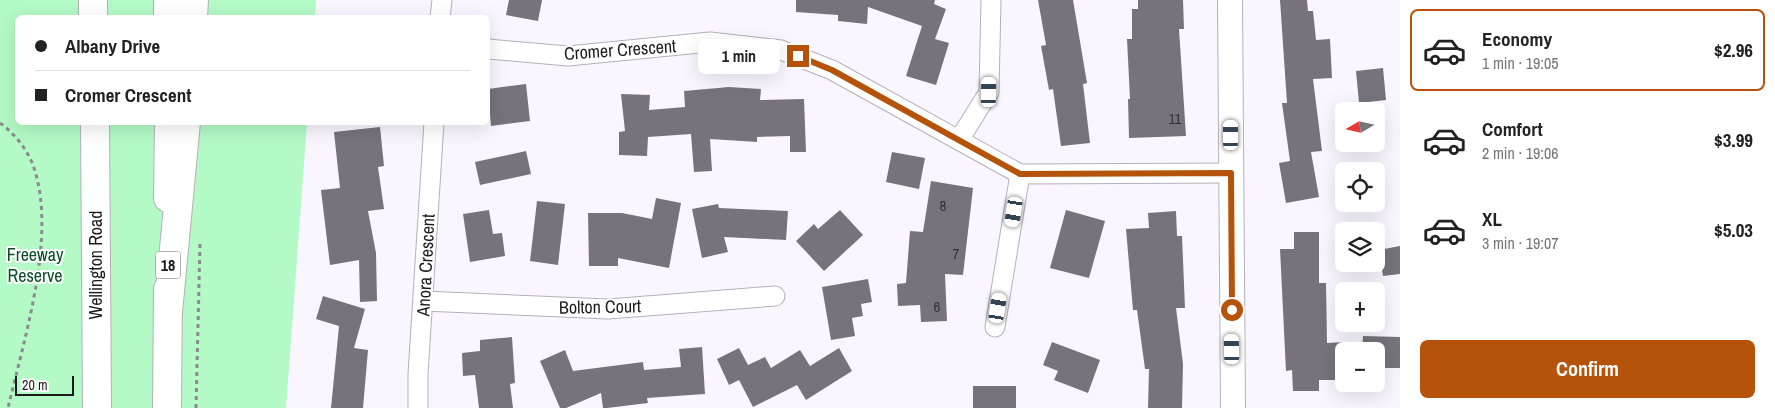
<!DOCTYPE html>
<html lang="en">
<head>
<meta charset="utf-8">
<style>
	:root { --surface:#fff; --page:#f6f6f6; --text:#222; --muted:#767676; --line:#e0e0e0; --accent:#b45309 }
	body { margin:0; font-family:"Archivo Narrow",sans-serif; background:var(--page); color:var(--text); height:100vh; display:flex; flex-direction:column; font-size:19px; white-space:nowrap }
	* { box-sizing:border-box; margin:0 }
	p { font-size:16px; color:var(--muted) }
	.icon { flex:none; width:28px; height:28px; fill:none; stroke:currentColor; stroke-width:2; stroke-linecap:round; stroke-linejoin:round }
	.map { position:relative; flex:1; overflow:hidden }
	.sheet { display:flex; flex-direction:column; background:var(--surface); width:375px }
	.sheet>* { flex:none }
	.hud { position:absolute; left:15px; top:15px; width:475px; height:110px; border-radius:8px; box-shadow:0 5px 20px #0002; display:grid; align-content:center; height:110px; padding:0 20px; background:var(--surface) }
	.needle { width:32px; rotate:261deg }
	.tools { position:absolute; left:1335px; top:102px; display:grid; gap:10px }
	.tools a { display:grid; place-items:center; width:50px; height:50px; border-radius:8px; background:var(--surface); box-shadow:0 5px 20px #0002; font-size:25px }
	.scale { position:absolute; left:15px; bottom:12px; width:59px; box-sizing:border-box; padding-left:5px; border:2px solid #1d1b1f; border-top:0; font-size:14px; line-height:18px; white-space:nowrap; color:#1d1b1f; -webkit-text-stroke:4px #fff; paint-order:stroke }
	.end { position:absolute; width:22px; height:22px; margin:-11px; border:6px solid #b45309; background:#fff; box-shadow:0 0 0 2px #fff }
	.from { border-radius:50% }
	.bubble { position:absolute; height:35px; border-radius:8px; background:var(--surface); box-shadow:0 5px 20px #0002; font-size:16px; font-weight:700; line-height:35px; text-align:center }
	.car { position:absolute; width:15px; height:30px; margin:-15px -8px; border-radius:6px; box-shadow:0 0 4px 1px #0007; background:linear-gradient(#fff 24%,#345 0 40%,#fff 0 76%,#345 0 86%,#fff 0) }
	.hud b { display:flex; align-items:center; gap:18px; height:48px; font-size:19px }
	.hud b+b { border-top:1px solid var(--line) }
	.hud i { width:12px; height:12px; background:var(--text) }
	ul { padding:9px 0 0; list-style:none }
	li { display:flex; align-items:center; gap:15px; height:82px; margin:0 10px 8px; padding:0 10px; border:2px solid transparent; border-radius:8px }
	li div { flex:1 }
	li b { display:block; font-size:19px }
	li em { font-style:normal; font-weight:700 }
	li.selected { border-color:var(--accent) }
	li>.icon { width:45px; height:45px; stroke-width:1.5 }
	.cta { display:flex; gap:10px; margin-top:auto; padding:10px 20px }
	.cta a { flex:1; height:58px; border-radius:8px; background:var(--accent); color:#fff; font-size:20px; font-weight:700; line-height:58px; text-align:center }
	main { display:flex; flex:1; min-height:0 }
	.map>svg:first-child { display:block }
	.green { fill:#b3fac6 }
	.building { fill:#77737c }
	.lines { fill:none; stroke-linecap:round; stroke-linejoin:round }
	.minor-casing { stroke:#b5b0ba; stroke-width:21 }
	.tertiary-casing { stroke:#b5b0ba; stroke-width:26 }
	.trunk-casing { stroke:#b5b0ba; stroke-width:30 }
	.motorway-casing { stroke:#b5b0ba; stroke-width:30 }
	.path { stroke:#8c898f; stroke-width:3; stroke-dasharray:4 4; stroke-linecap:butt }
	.minor { stroke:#fff; stroke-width:19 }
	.tertiary { stroke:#fff; stroke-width:24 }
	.trunk { stroke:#fff; stroke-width:28 }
	.motorway { stroke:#fff; stroke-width:28 }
	.route { stroke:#b45309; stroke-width:6 }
	.labels { text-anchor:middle; stroke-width:4; stroke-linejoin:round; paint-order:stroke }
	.number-label { font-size:15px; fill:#343136 }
	.shield { fill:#fff; stroke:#615f62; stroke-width:1 }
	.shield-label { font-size:16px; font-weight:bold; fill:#1d1b1f }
	.street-label { font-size:18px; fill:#1d1b1f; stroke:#fff }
	.park-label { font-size:18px; fill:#094e27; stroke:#fff }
</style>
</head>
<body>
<main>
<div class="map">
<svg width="1400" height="408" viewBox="0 0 1400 408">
	<rect width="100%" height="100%" fill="#faf6ff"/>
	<polygon class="green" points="0,0 316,0 315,17 18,18 18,122 307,123 286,408 0,408"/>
	<g class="building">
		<polygon points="509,0 542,0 538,21 506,15"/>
		<polygon points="796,0 935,0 934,4 946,9 935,39 949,43 936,85 906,76 922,26 868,7 867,24 838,21 838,15 796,12"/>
		<polygon points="1038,0 1073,0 1087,83 1083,84 1090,143 1061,146 1053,89 1049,90 1041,46 1046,45"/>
		<polygon points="1138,0 1183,0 1184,29 1179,29 1186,136 1129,138 1128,99 1130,99 1127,39 1132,39 1132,9 1138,9"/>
		<polygon points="1280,0 1307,0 1308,11 1313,11 1316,40 1330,39 1332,78 1313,79 1322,151 1311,152 1319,197 1286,203 1279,163 1290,161 1282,103 1287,103"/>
		<polygon points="1383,68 1386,100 1359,103 1356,71"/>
		<polygon points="526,84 530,121 491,126 490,115 488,115 488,89"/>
		<polygon points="729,87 761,89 760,100 804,99 806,152 790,152 790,136 757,137 757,142 710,139 712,171 694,172 691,134 648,137 647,156 619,155 619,132 625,131 621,94 650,95 649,110 685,107 684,91"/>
		<polygon points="380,127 384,166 378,167 384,209 368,211 376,253 377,301 360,302 359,260 330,265 321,190 340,188 334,132"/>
		<polygon points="526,151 531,174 480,185 475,162"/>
		<polygon points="892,152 925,158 919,189 886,182"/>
		<polygon points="931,181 973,188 963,275 945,274 947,321 921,322 920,305 898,306 897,284 906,283 910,231 923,232"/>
		<polygon points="656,198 681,203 669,268 618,258 618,266 589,266 588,213 622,213 652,219"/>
		<polygon points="537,201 565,204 558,265 530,261"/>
		<polygon points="718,204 719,208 788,211 786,240 724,237 728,252 702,258 692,209"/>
		<polygon points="489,210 493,234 502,233 505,256 470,262 463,214"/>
		<polygon points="840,210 863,235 824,271 796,241 814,224 818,229"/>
		<polygon points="1066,210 1105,221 1089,278 1050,268"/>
		<polygon points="1176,211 1177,236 1182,236 1185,308 1176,308 1183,364 1182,408 1148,408 1149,369 1145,369 1137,310 1133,310 1126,229 1149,228 1148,213"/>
		<polygon points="1294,232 1319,232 1319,283 1326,283 1327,343 1344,342 1344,380 1319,380 1319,391 1293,391 1292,370 1286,371 1280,249 1294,249"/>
		<polygon points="1400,246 1400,274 1383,276 1379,250"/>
		<polygon points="868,279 872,302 861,304 863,316 852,318 855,336 831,340 822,287"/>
		<polygon points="323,296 365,309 354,348 368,350 363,408 331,408 339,326 316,319"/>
		<polygon points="1363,336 1400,337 1400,368 1376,368 1376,351 1362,351"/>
		<polygon points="512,337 515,383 510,384 513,408 479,408 475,375 463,376 462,353 480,351 480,340"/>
		<polygon points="1052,342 1100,360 1088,393 1054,380 1058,371 1043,365"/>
		<polygon points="702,347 705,394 647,398 648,403 607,408 603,408 601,393 566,408 560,408 540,361 565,350 573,371 643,362 644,370 681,367 679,349"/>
		<polygon points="739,348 748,365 765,357 771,368 800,350 810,366 839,348 852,371 806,400 797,385 753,407 739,380 729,385 717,359"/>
		<rect x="973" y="386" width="43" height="22"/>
	</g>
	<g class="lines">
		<g class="minor-casing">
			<g id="minor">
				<polyline points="440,18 442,0"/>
				<polyline points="488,49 568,56 710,42 781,50 832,70 1020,174 1231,173"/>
				<polyline points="959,140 989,92 991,0"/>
				<polyline points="424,301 608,309 775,296"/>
				<polyline points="995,327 1020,174"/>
				<polyline points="418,408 418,374 434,122"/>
			</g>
		</g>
		<g class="tertiary-casing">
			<polyline id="tertiary" points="1230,0 1233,408"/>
		</g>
		<g class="trunk-casing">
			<g id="trunk">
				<polyline points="93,0 93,18"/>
				<polyline points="168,0 168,18"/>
				<polyline points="95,122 97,408"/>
				<polyline points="168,198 169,122"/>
				<polyline points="167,408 168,289"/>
			</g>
		</g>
		<g class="motorway-casing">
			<g id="motorway">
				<polyline points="193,18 194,0"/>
				<polyline points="168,312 186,122"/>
			</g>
		</g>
		<g class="path">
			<path d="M0 123C15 134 28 150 34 168 57 237 24 339 8 408"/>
			<polyline points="196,408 200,244"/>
		</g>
		<use href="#minor" class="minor"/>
		<use href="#tertiary" class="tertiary"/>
		<use href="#trunk" class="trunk"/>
		<use href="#motorway" class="motorway"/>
	</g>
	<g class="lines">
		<polyline class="route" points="798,56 832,70 1020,174 1231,173 1232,310"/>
	</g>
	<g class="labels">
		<g class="number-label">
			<text x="1175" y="124">11</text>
			<text x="943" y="211">8</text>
			<text x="956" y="259">7</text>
			<text x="937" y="312">6</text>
		</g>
		<rect class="shield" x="155.5" y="251.5" width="25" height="27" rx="4"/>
		<g class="shield-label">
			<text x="168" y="271">18</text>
		</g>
		<g class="street-label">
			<text transform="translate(620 50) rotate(-4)" y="6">Cromer Crescent</text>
			<text transform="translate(96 265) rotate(-90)" y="6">Wellington Road</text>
			<text transform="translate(426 265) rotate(-87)" y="6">Anora Crescent</text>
			<text transform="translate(600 307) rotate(-1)" y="6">Bolton Court</text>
		</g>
		<g class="park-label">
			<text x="35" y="261">Freeway<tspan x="35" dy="21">Reserve</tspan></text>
		</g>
	</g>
</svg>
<div class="tools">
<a><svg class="needle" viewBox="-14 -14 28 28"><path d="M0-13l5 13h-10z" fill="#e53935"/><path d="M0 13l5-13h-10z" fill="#767676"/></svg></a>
<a><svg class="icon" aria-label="locate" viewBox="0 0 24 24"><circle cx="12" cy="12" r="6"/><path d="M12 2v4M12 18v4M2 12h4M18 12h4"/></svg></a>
<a><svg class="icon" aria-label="layers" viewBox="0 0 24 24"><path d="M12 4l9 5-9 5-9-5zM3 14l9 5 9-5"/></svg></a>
<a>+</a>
<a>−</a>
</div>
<div class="scale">20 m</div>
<i class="end from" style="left:1232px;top:310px"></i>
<i class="end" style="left:798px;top:56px"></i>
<div class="bubble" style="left:698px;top:39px;width:82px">1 min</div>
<i class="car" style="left:989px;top:92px;rotate:1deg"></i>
<i class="car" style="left:1231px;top:135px;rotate:0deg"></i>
<i class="car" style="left:1014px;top:212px;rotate:189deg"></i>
<i class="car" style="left:998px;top:308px;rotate:9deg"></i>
<i class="car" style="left:1232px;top:349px;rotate:359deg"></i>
<div class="hud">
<b><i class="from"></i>Albany Drive</b>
<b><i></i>Cromer Crescent</b>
</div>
</div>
<section class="sheet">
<ul>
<li class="selected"><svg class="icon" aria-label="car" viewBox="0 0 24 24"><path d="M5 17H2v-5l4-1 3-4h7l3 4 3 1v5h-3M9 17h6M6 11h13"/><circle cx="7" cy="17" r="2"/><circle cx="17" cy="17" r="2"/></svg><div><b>Economy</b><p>1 min · 19:05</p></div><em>$2.96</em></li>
<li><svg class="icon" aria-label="car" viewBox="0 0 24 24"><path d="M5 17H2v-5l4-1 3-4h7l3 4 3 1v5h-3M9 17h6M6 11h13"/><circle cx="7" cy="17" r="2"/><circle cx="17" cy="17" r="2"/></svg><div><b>Comfort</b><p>2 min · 19:06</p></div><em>$3.99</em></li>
<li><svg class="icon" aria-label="car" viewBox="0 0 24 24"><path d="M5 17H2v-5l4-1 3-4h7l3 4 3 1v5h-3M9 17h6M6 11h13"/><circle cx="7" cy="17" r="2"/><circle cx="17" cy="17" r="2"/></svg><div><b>XL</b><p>3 min · 19:07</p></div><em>$5.03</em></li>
</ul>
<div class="cta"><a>Confirm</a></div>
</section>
</main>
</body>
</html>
